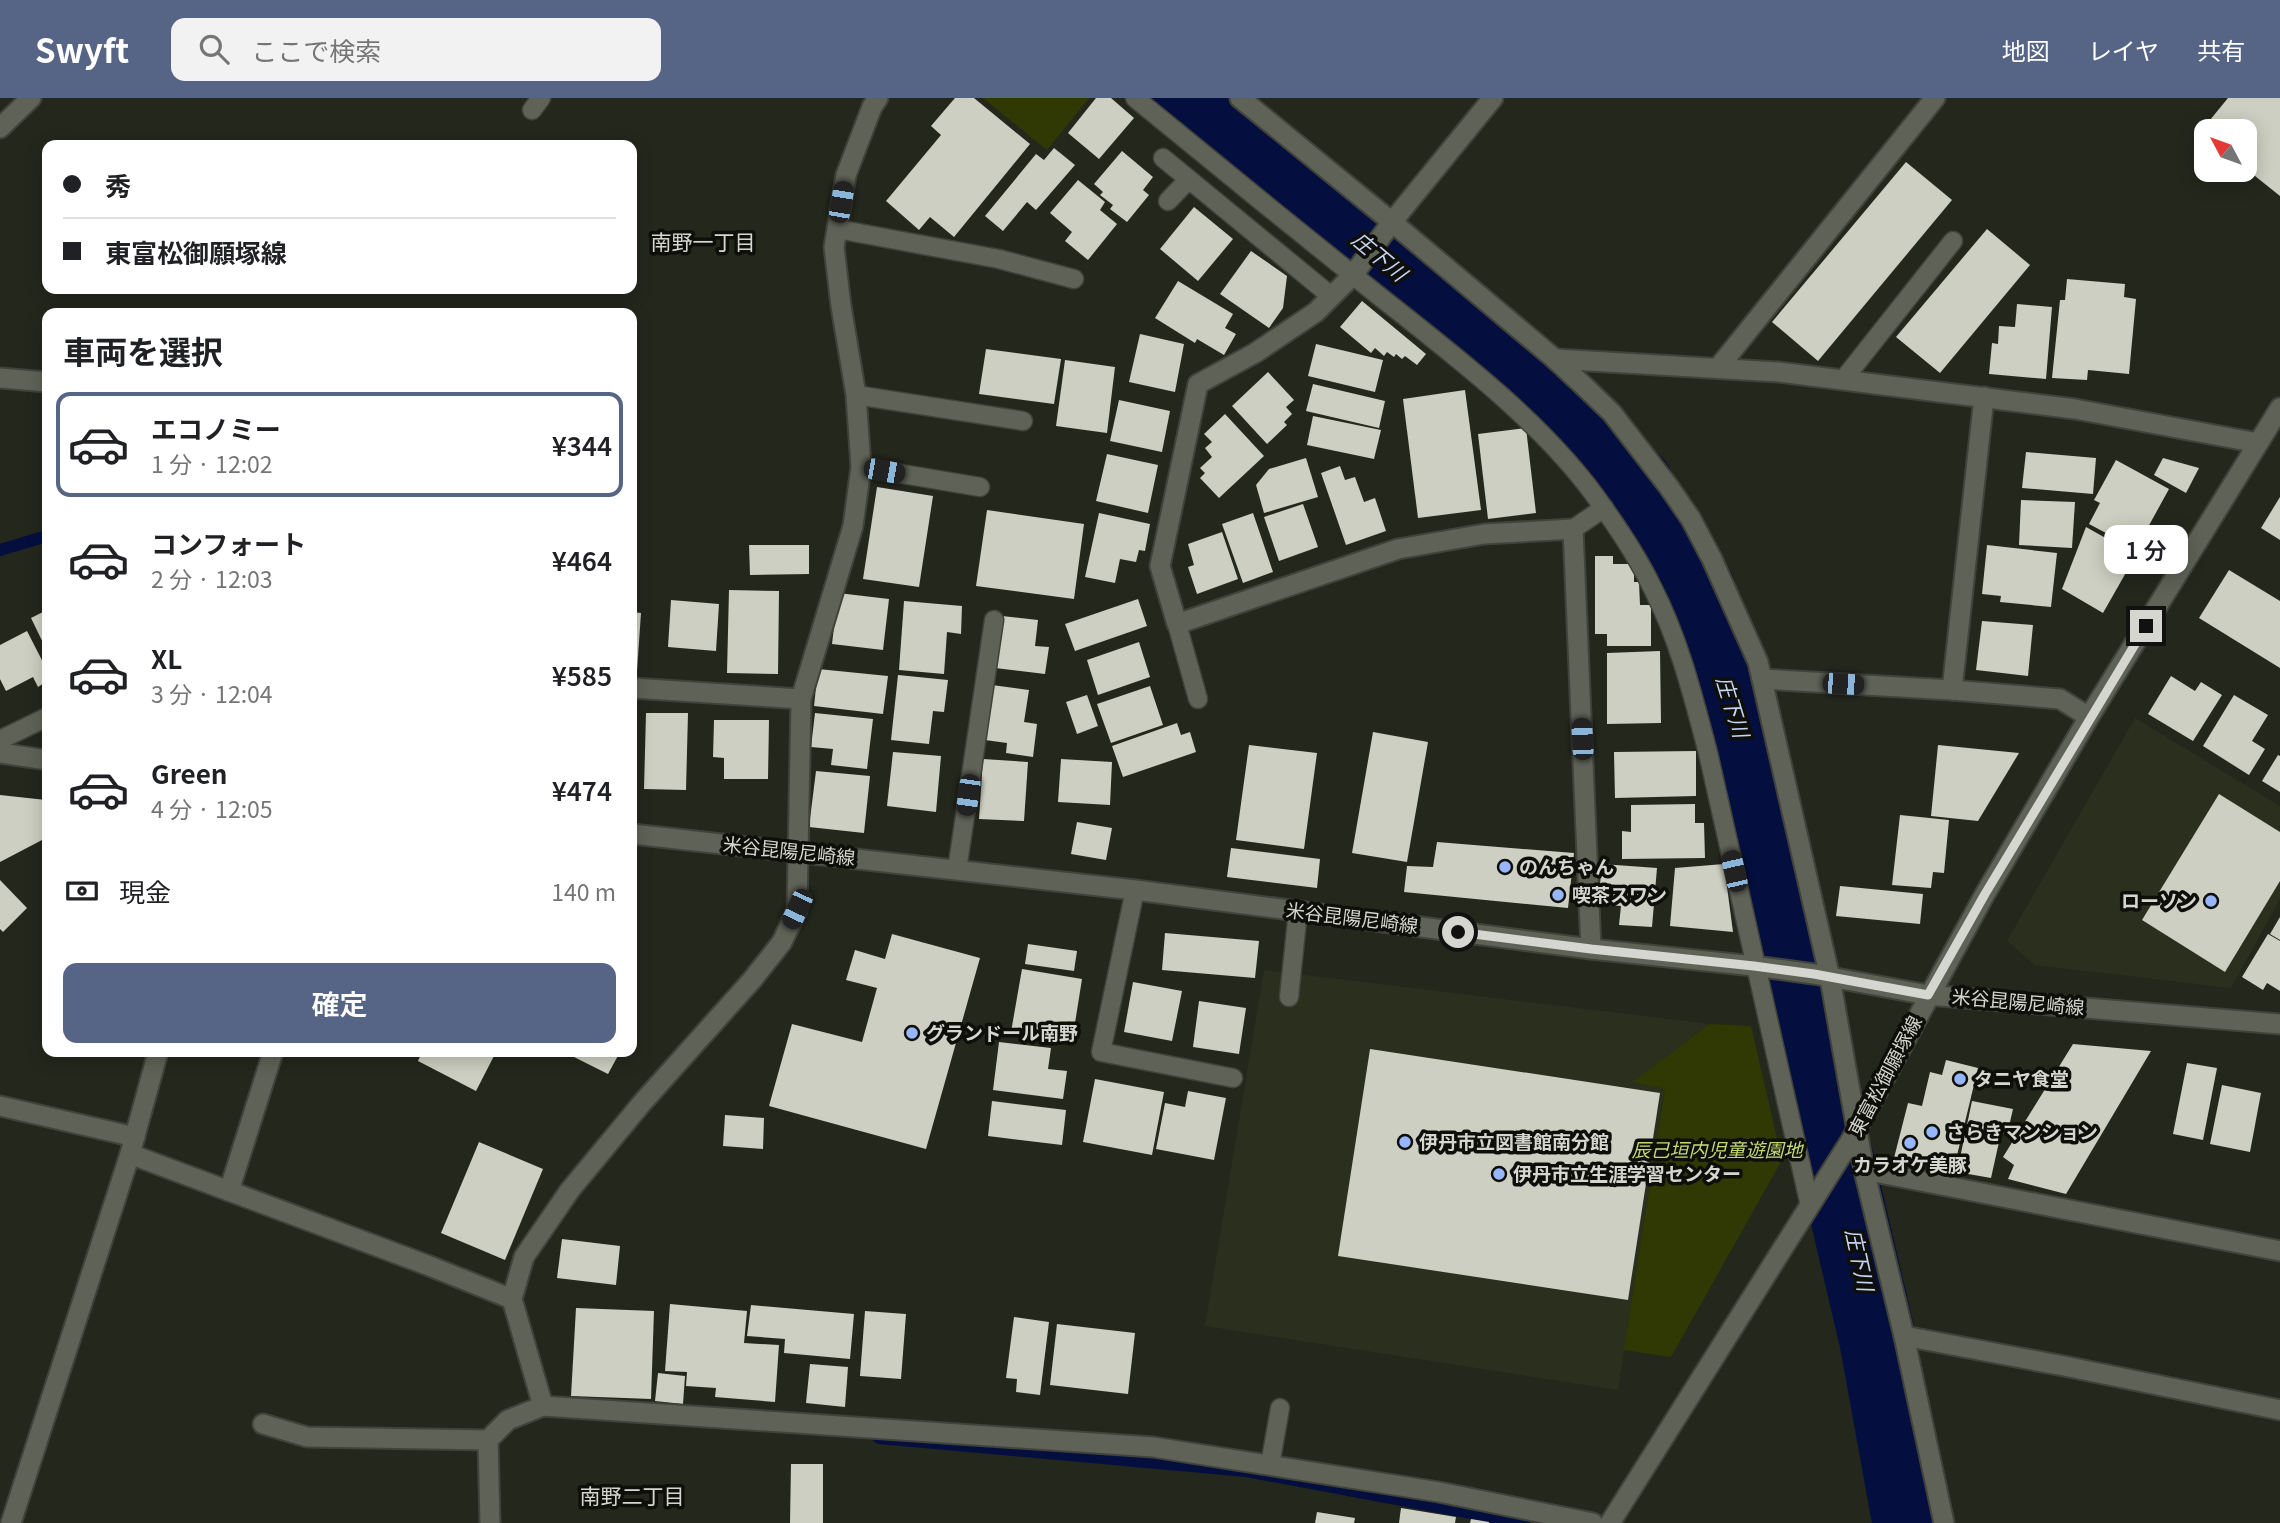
<!DOCTYPE html>
<html lang="ja">
<head>
<meta charset="utf-8">
<style>
	:root { --surface:#fff; --page:#f2f2f2; --text:#202124; --muted:#757577; --line:#e0e0e0; --accent:#566486 }
	body { margin:0; font-family:Georgia,"Noto Sans JP",serif; background:var(--page); color:var(--text); height:100vh; display:flex; flex-direction:column; font-size:26px; white-space:nowrap }
	* { box-sizing:border-box; margin:0 }
	p { font-size:23px; color:var(--muted) }
	.icon { flex:none; width:38px; height:38px; fill:none; stroke:currentColor; stroke-width:2; stroke-linecap:round; stroke-linejoin:round }
	.map { position:relative; flex:1; overflow:hidden }
	.details { position:absolute; left:42px; top:210px; width:595px; height:749px; display:flex; flex-direction:column; background:var(--surface); border-radius:14px; box-shadow:0 4px 18px #0003 }
	.details>* { flex:none }
	.top-card { position:absolute; left:42px; top:42px; width:595px; height:154px; border-radius:14px; box-shadow:0 4px 18px #0003; display:grid; align-content:center; height:154px; padding:0 21px; background:var(--surface) }
	.needle { width:46px; rotate:311deg }
	.tools { position:absolute; left:2194px; top:21px; display:grid; gap:14px }
	.tools a { display:grid; place-items:center; width:63px; height:63px; border-radius:14px; background:var(--surface); box-shadow:0 4px 18px #0003; font-size:35px }
	.end { position:absolute; width:32px; height:32px; margin:-16px; border:9px solid #d4d6cf; background:#111; box-shadow:0 0 0 4px #111 }
	.from { border-radius:50% }
	.bubble { position:absolute; height:49px; border-radius:14px; background:var(--surface); box-shadow:0 4px 18px #0003; font-size:23px; font-weight:600; line-height:49px; text-align:center }
	.car { position:absolute; width:21px; height:42px; margin:-21px -10px; border-radius:9px; box-shadow:0 0 5px 2px #0007; background:linear-gradient(#222 24%,#8ab4d8 0 40%,#222 0 76%,#8ab4d8 0 86%,#222 0) }
	.top-card b { display:flex; align-items:center; gap:24px; height:66px; font-size:26px }
	.top-card b+b { border-top:2px solid var(--line) }
	.top-card i { width:18px; height:18px; background:var(--text) }
	ul { padding:0; list-style:none }
	li { display:flex; align-items:center; gap:21px; height:105px; margin:0 14px 10px; padding:0 7px; border:4px solid transparent; border-radius:14px }
	li div { flex:1 }
	li b { display:block; font-size:26px }
	li em { font-style:normal; font-weight:600 }
	li.selected { border-color:var(--accent) }
	li>.icon { width:63px; height:63px; stroke-width:1.5 }
	h2 { padding:0 21px; font-size:32px; line-height:84px }
	.pay { display:flex; align-items:center; gap:18px; height:77px; padding:0 21px; font-size:26px }
	.pay p { margin-inline-start:auto }
	.button { display:flex; gap:14px; margin-top:auto; padding:14px 21px }
	.button a { flex:1; height:80px; border-radius:14px; background:var(--accent); color:#fff; font-size:28px; font-weight:600; line-height:80px; text-align:center }
	header { display:flex; align-items:center; gap:42px; box-sizing:border-box; height:98px; padding:0 35px; background:var(--accent); color:#fff }
	header strong { font-size:33px }
	nav { display:flex; gap:38px; margin-inline-start:auto; font-size:24px }
	.search { width:490px; height:63px; background:var(--page); display:flex; align-items:center; gap:18px; box-sizing:border-box; padding:0 24px; border-radius:14px; color:var(--muted); font-size:26px }
	.map>svg:first-child { display:block }
	.built { fill:#2b2f1e }
	.green { fill:#303904 }
	.lines { fill:none; stroke-linecap:round; stroke-linejoin:round }
	.stream { stroke:#040f3f; stroke-width:12 }
	.river { stroke:#040f3f; stroke-width:77 }
	.building { fill:#cccfc1 }
	.service-casing { stroke:#41433b; stroke-width:21 }
	.minor-casing { stroke:#41433b; stroke-width:23 }
	.secondary-casing { stroke:#41433b; stroke-width:23 }
	.service { stroke:#5f6256; stroke-width:18 }
	.minor { stroke:#5f6256; stroke-width:19 }
	.secondary { stroke:#5f6256; stroke-width:19 }
	.route { stroke:#d4d6cf; stroke-width:9 }
	.poi-dot { fill:#97b6fd; stroke:#0e0f0a; stroke-width:2.5 }
	.labels { text-anchor:middle; stroke-width:7; stroke-linejoin:round; paint-order:stroke }
	.street-label { font-size:19px; fill:#d4d6cf; stroke:#0e0f0a }
	.poi-label { font-size:19px; font-weight:bold; fill:#d4d6cf; stroke:#0e0f0a; text-anchor:start }
	.park-label { font-size:19px; font-style:italic; fill:#c2d778; stroke:#0e0f0a }
	.neighbourhood-label { font-size:21px; fill:#d4d6cf; stroke:#0e0f0a }
	.water-label { font-size:21px; font-style:italic; fill:#c5d4f5; stroke:#0e0f0a }
</style>
</head>
<body>
<header>
<strong>Swyft</strong>
<div class="search"><svg class="icon" aria-label="search" viewBox="0 0 24 24"><circle cx="10" cy="10" r="6"/><path d="M15 15l6 6"/></svg>ここで検索</div>
<nav><a>地図</a><a>レイヤ</a><a>共有</a></nav>
</header>
<div class="map">
<svg width="2280" height="1425" viewBox="0 0 2280 1425">
	<rect width="100%" height="100%" fill="#24271c"/>
	<g class="built">
		<polygon points="2135,620 2280,708 2280,801 2231,890 2035,867 2007,843"/>
		<polygon points="1264,872 1710,926 1634,984 1665,991 1618,1292 1205,1228"/>
	</g>
	<g class="green">
		<polygon points="983,0 1089,0 1047,52"/>
		<polygon points="1710,926 1751,928 1782,1062 1671,1259 1624,1252 1665,991 1633,984"/>
	</g>
	<g class="lines">
		<g class="stream">
			<polyline points="0,452 47,438"/>
			<polyline points="879,1340 1246,1373 1524,1425"/>
		</g>
		<polyline class="river" points="1189,0 1285,78 1544,297 1635,387 1697,492 1754,686 1816,979 1878,1243 1911,1425"/>
	</g>
	<g class="building">
		<polygon points="955,0 974,0 1030,46 954,139 930,119 919,132 886,103 941,37 931,28"/>
		<polygon points="1096,0 1111,0 1134,20 1099,61 1068,35"/>
		<polygon points="2228,0 2280,0 2280,98 2245,70 2245,33 2207,33 2207,38 2201,33"/>
		<polygon points="1054,50 1075,67 1036,112 1027,104 1003,133 985,118 1036,56 1044,62"/>
		<polygon points="1122,53 1153,79 1143,92 1149,97 1127,124 1110,111 1113,107 1100,97 1103,94 1094,86"/>
		<polygon points="1906,64 1952,102 1818,263 1772,224"/>
		<polygon points="1078,82 1105,104 1100,112 1117,126 1088,162 1065,143 1072,134 1050,115"/>
		<polygon points="1194,109 1233,141 1198,183 1160,151"/>
		<polygon points="1987,131 2030,167 1940,275 1896,239"/>
		<polygon points="1251,153 1287,178 1283,210 1269,230 1220,196"/>
		<polygon points="2067,181 2125,186 2124,199 2136,201 2129,276 2088,272 2087,282 2052,280 2060,202 2065,202"/>
		<polygon points="1178,183 1233,216 1225,230 1236,236 1224,257 1197,241 1195,245 1155,220"/>
		<polygon points="1362,203 1426,256 1417,267 1405,258 1402,261 1396,256 1394,259 1387,254 1384,258 1375,250 1371,255 1340,229"/>
		<polygon points="2017,206 2052,209 2046,281 1989,276 1992,245 1998,246 1999,228 2015,229"/>
		<polygon points="1140,236 1184,246 1175,294 1129,284"/>
		<polygon points="1316,246 1383,262 1375,294 1308,278"/>
		<polygon points="986,251 1061,261 1054,306 979,296"/>
		<polygon points="1065,262 1115,269 1107,335 1056,328"/>
		<polygon points="1268,274 1294,302 1286,309 1292,316 1284,324 1287,327 1267,346 1232,308"/>
		<polygon points="1313,286 1385,303 1379,330 1306,313"/>
		<polygon points="1465,292 1481,412 1418,420 1403,301"/>
		<polygon points="1119,302 1170,313 1162,354 1110,343"/>
		<polygon points="1225,316 1264,358 1219,400 1200,380 1205,375 1200,370 1212,359 1205,350 1212,344 1204,336"/>
		<polygon points="1313,318 1381,332 1374,361 1307,347"/>
		<polygon points="1526,330 1536,415 1488,421 1478,336"/>
		<polygon points="2026,354 2096,360 2093,396 2022,390"/>
		<polygon points="1107,356 1158,367 1148,415 1096,403"/>
		<polygon points="1306,360 1318,399 1264,415 1256,387 1269,371"/>
		<polygon points="2163,360 2199,370 2186,395 2154,377"/>
		<polygon points="2116,362 2169,391 2136,451 2089,426 2100,405 2094,402"/>
		<polygon points="1340,368 1345,382 1355,379 1364,404 1375,400 1386,433 1346,447 1321,375"/>
		<polygon points="877,389 933,398 919,489 863,481"/>
		<polygon points="2280,399 2280,442 2261,430"/>
		<polygon points="2021,402 2075,404 2072,450 2019,447"/>
		<polygon points="1303,406 1318,449 1279,463 1264,419"/>
		<polygon points="987,412 1084,426 1074,501 976,488"/>
		<polygon points="1099,415 1150,426 1145,453 1139,452 1136,464 1120,461 1115,485 1085,479"/>
		<polygon points="1253,415 1273,474 1243,485 1222,426"/>
		<polygon points="2086,429 2136,457 2103,515 2062,491"/>
		<polygon points="1222,434 1238,481 1197,496 1188,469 1194,467 1188,446"/>
		<polygon points="749,447 809,447 809,476 750,477"/>
		<polygon points="1987,447 2057,455 2051,509 2000,504 2001,498 1982,496"/>
		<polygon points="1595,458 1613,458 1613,466 1634,466 1634,484 1639,484 1640,507 1651,507 1651,548 1607,548 1607,536 1595,536"/>
		<polygon points="2229,472 2280,503 2280,570 2199,520"/>
		<polygon points="729,492 779,493 778,576 727,575"/>
		<polygon points="838,495 889,501 883,552 832,546"/>
		<polygon points="1138,501 1147,528 1075,553 1065,526"/>
		<polygon points="671,502 719,506 716,553 668,549"/>
		<polygon points="904,503 962,508 961,536 947,534 944,576 899,572"/>
		<polygon points="47,512 47,553 31,520"/>
		<polygon points="632,514 641,515 637,573 632,572"/>
		<polygon points="1002,518 1038,522 1035,548 1049,549 1045,576 995,570"/>
		<polygon points="1982,523 2033,527 2028,578 1976,572"/>
		<polygon points="27,533 47,572 47,583 38,589 33,579 6,593 0,581 0,547"/>
		<polygon points="1139,544 1150,579 1098,597 1087,562"/>
		<polygon points="1660,553 1661,625 1607,626 1607,555"/>
		<polygon points="818,571 888,578 883,616 814,608"/>
		<polygon points="898,577 948,582 944,614 933,613 929,646 891,642"/>
		<polygon points="2171,578 2195,593 2201,584 2222,597 2193,643 2148,616"/>
		<polygon points="992,587 1029,592 1024,624 1037,626 1033,659 1006,655 1007,645 985,642"/>
		<polygon points="1150,588 1163,627 1111,645 1097,606"/>
		<polygon points="1087,597 1098,628 1077,636 1066,604"/>
		<polygon points="2234,597 2268,617 2252,643 2265,651 2249,677 2203,648"/>
		<polygon points="646,615 688,615 686,692 644,691"/>
		<polygon points="815,615 873,621 867,671 831,667 833,651 811,649"/>
		<polygon points="714,622 769,622 768,681 724,681 724,660 713,659"/>
		<polygon points="1177,625 1181,637 1190,634 1196,654 1123,679 1112,648"/>
		<polygon points="1373,634 1428,644 1407,764 1352,755"/>
		<polygon points="1249,647 1317,655 1304,751 1236,742"/>
		<polygon points="1938,647 2019,655 1978,723 1931,718"/>
		<polygon points="1696,653 1696,698 1615,700 1614,654"/>
		<polygon points="893,654 941,658 936,714 887,708"/>
		<polygon points="2278,657 2280,658 2280,694 2262,683"/>
		<polygon points="983,661 1028,664 1024,723 979,721"/>
		<polygon points="1061,661 1112,664 1110,707 1058,704"/>
		<polygon points="816,673 870,678 864,735 809,729"/>
		<polygon points="2219,696 2280,734 2280,783 2225,874 2142,822"/>
		<polygon points="0,697 46,702 42,742 0,764"/>
		<polygon points="1695,706 1695,725 1704,725 1705,760 1622,761 1622,733 1631,734 1631,707"/>
		<polygon points="1900,717 1949,722 1944,775 1933,774 1931,790 1892,787"/>
		<polygon points="1077,724 1112,730 1106,762 1071,756"/>
		<polygon points="1437,744 1574,755 1568,810 1404,794 1407,768 1433,769"/>
		<polygon points="1231,750 1320,761 1317,790 1227,779"/>
		<polygon points="1602,766 1657,770 1652,829 1619,827 1621,808 1598,806"/>
		<polygon points="1724,766 1733,834 1670,828 1675,770"/>
		<polygon points="0,782 27,810 3,834 0,831"/>
		<polygon points="1840,788 1923,796 1920,826 1836,818"/>
		<polygon points="2280,819 2280,842 2270,836"/>
		<polygon points="1165,835 1259,843 1255,880 1162,872"/>
		<polygon points="892,836 980,860 926,1051 769,1008 792,926 862,944 877,890 846,882 855,852 885,861"/>
		<polygon points="2268,836 2280,843 2280,893 2267,885 2263,892 2242,879"/>
		<polygon points="1028,846 1077,853 1074,873 1025,866"/>
		<polygon points="1022,871 1082,881 1072,944 1011,934"/>
		<polygon points="1133,884 1182,893 1172,943 1124,934"/>
		<polygon points="1199,903 1246,910 1239,956 1193,949"/>
		<polygon points="999,944 1051,950 1048,971 1067,973 1063,1001 993,992"/>
		<polygon points="2073,946 2151,953 2066,1096 2008,1081 2014,1067 2003,1059"/>
		<polygon points="1370,951 1660,995 1628,1202 1338,1158"/>
		<polygon points="422,954 496,954 476,993 418,963"/>
		<polygon points="564,954 620,954 608,976"/>
		<polygon points="1946,962 1978,970 1953,1074 1894,1060 1908,1005 1922,1008 1930,974 1942,977"/>
		<polygon points="2187,965 2217,970 2203,1042 2173,1036"/>
		<polygon points="1095,981 1164,994 1152,1057 1083,1044"/>
		<polygon points="2222,987 2261,995 2250,1054 2210,1046"/>
		<polygon points="1188,993 1226,1000 1214,1062 1156,1051 1165,1005 1185,1009"/>
		<polygon points="992,1003 1066,1012 1062,1047 988,1038"/>
		<polygon points="1972,1003 2013,1011 2007,1037 2001,1035 1991,1080 1957,1074"/>
		<polygon points="725,1017 764,1020 763,1051 723,1048"/>
		<polygon points="479,1044 543,1071 505,1162 441,1135"/>
		<polygon points="562,1141 620,1148 616,1187 557,1180"/>
		<polygon points="670,1206 747,1213 744,1245 779,1247 775,1304 715,1299 716,1290 686,1288 687,1274 665,1273"/>
		<polygon points="751,1207 854,1216 850,1261 784,1255 785,1241 747,1238"/>
		<polygon points="576,1210 654,1213 651,1301 571,1298"/>
		<polygon points="865,1213 906,1216 901,1281 860,1278"/>
		<polygon points="1014,1219 1049,1224 1040,1297 1016,1294 1017,1281 1006,1280"/>
		<polygon points="1057,1226 1135,1235 1128,1296 1050,1287"/>
		<polygon points="810,1266 848,1269 845,1309 806,1305"/>
		<polygon points="658,1275 685,1278 683,1306 655,1303"/>
		<polygon points="791,1366 823,1366 823,1425 790,1425"/>
		<polygon points="1401,1410 1456,1419 1455,1425 1399,1425"/>
		<polygon points="1317,1414 1355,1420 1354,1425 1315,1425"/>
		<polygon points="1471,1421 1489,1424 1489,1425 1470,1425"/>
	</g>
	<g class="lines">
		<g class="service-casing">
			<g id="service">
				<path d="M1135 0C1214 65 1294 130 1374 194 1453 257 1549 328 1605 412 1622 436 1639 462 1652 489 1679 541 1693 598 1708 655L1810 1108"/>
				<polyline points="532,12 541,0"/>
				<polyline points="1163,60 1331,198"/>
				<polyline points="1168,103 1188,82"/>
				<polyline points="837,131 999,161 1074,181"/>
				<polyline points="1843,282 1953,143"/>
				<polyline points="856,297 1023,323"/>
				<polyline points="861,369 980,389"/>
				<polyline points="1573,431 1604,410"/>
				<polyline points="1177,526 1198,601"/>
				<polyline points="0,642 47,619"/>
				<polyline points="957,772 994,522"/>
				<polyline points="1135,792 1101,954 1233,980"/>
				<polyline points="1289,899 1298,813"/>
				<polyline points="1270,1367 1280,1310"/>
			</g>
		</g>
		<g class="minor-casing">
			<g id="minor">
				<polyline points="1240,0 1392,124 1555,261 1585,289 1612,315 1669,389 1691,421 1712,461 1758,564 1830,880 1864,1072 1904,1238 1944,1425"/>
				<polyline points="1493,0 1392,124 1353,177 1316,214 1255,255 1198,286 1160,468 1177,526 1398,451 1484,436 1573,431 1591,851"/>
				<polyline points="0,30 31,0"/>
				<polyline points="1555,261 1778,274 2075,311 2258,345"/>
				<polyline points="1718,270 1935,0"/>
				<polyline points="0,280 47,284"/>
				<polyline points="1762,581 1952,592 2060,601 2089,619"/>
				<polyline points="632,590 801,601"/>
				<polyline points="1952,592 1984,299"/>
				<polyline points="273,954 229,1093 427,1167 512,1201 543,1308 1153,1349 1439,1394 1593,1425"/>
				<polyline points="0,1008 135,1039"/>
				<polyline points="130,1056 229,1093"/>
				<polyline points="1864,1072 2280,1153"/>
				<polyline points="512,1201 524,1159 570,1092 642,1005 752,882 782,844 797,812 801,601 853,428 861,369 856,297 841,208 834,149 846,77 872,9 878,0"/>
				<polyline points="1904,1238 2064,1268 2280,1312"/>
				<polyline points="263,1326 307,1339 488,1342 508,1322 543,1308"/>
				<polyline points="488,1342 490,1425"/>
				<polyline points="11,1425 130,1056 158,954"/>
			</g>
		</g>
		<g class="secondary-casing">
			<g id="secondary">
				<polyline points="0,655 47,662"/>
				<polyline points="632,736 1135,792 1591,851 1754,868 1814,876 1928,897 2280,926"/>
				<polyline points="1610,1425 1851,1042 1985,796 2089,619 2280,310"/>
			</g>
		</g>
		<use href="#service" class="service"/>
		<use href="#minor" class="minor"/>
		<use href="#secondary" class="secondary"/>
	</g>
	<g class="lines">
		<polyline class="route" points="1458,834 1591,851 1754,868 1814,876 1928,897 1985,796 2146,528"/>
	</g>
	<g class="poi-dot">
		<circle cx="1505" cy="769" r="7"/>
		<circle cx="1558" cy="797" r="7"/>
		<circle cx="2211" cy="803" r="7"/>
		<circle cx="912" cy="935" r="7"/>
		<circle cx="1960" cy="981" r="7"/>
		<circle cx="1932" cy="1034" r="7"/>
		<circle cx="1405" cy="1044" r="7"/>
		<circle cx="1910" cy="1045" r="7"/>
		<circle cx="1499" cy="1076" r="7"/>
	</g>
	<g class="labels">
		<g class="street-label">
			<text transform="translate(789 753) rotate(6)" y="7">米谷昆陽尼崎線</text>
			<text transform="translate(1352 820) rotate(7)" y="7">米谷昆陽尼崎線</text>
			<text transform="translate(2018 904) rotate(5)" y="7">米谷昆陽尼崎線</text>
			<text transform="translate(1885 978) rotate(-62)" y="7">東富松御願塚線</text>
		</g>
		<g class="poi-label">
			<text x="1519" y="776">のんちゃん</text>
			<text x="1572" y="804">喫茶スワン</text>
			<text x="2197" y="810" text-anchor="end">ローソン</text>
			<text x="926" y="942">グランドール南野</text>
			<text x="1974" y="988">タニヤ食堂</text>
			<text x="1946" y="1041">さらきマンション</text>
			<text x="1419" y="1051">伊丹市立図書館南分館</text>
			<text x="1910" y="1074" text-anchor="middle">カラオケ美豚</text>
			<text x="1513" y="1083">伊丹市立生涯学習センター</text>
		</g>
		<g class="park-label">
			<text x="1717" y="1059">辰己垣内児童遊園地</text>
		</g>
		<g class="neighbourhood-label">
			<text x="703" y="152">南野一丁目</text>
			<text x="632" y="1406">南野二丁目</text>
		</g>
		<g class="water-label">
			<text transform="translate(1379 159) rotate(40)" y="7">庄下川</text>
			<text transform="translate(1732 609) rotate(73)" y="7">庄下川</text>
			<text transform="translate(1859 1162) rotate(78)" y="7">庄下川</text>
		</g>
	</g>
</svg>
<div class="tools">
<a><svg class="needle" viewBox="-14 -14 28 28"><path d="M0-13l5 13h-10z" fill="#e53935"/><path d="M0 13l5-13h-10z" fill="#757577"/></svg></a>
</div>
<i class="end from" style="left:1458px;top:834px"></i>
<i class="end" style="left:2146px;top:528px"></i>
<div class="bubble" style="left:2104px;top:427px;width:84px">1 分</div>
<i class="car" style="left:841px;top:104px;rotate:10deg"></i>
<i class="car" style="left:884px;top:373px;rotate:100deg"></i>
<i class="car" style="left:1843px;top:586px;rotate:93deg"></i>
<i class="car" style="left:1582px;top:641px;rotate:357deg"></i>
<i class="car" style="left:968px;top:697px;rotate:188deg"></i>
<i class="car" style="left:1734px;top:773px;rotate:347deg"></i>
<i class="car" style="left:797px;top:811px;rotate:205deg"></i>
<div class="top-card">
<b><i class="from"></i>秀</b>
<b><i></i>東富松御願塚線</b>
</div>
<section class="details">
<h2>車両を選択</h2>
<ul>
<li class="selected"><svg class="icon" aria-label="car" viewBox="0 0 24 24"><path d="M5 17H2v-5l4-1 3-4h7l3 4 3 1v5h-3M9 17h6M6 11h13"/><circle cx="7" cy="17" r="2"/><circle cx="17" cy="17" r="2"/></svg><div><b>エコノミー</b><p>1 分 · 12:02</p></div><em>¥344</em></li>
<li><svg class="icon" aria-label="car" viewBox="0 0 24 24"><path d="M5 17H2v-5l4-1 3-4h7l3 4 3 1v5h-3M9 17h6M6 11h13"/><circle cx="7" cy="17" r="2"/><circle cx="17" cy="17" r="2"/></svg><div><b>コンフォート</b><p>2 分 · 12:03</p></div><em>¥464</em></li>
<li><svg class="icon" aria-label="car" viewBox="0 0 24 24"><path d="M5 17H2v-5l4-1 3-4h7l3 4 3 1v5h-3M9 17h6M6 11h13"/><circle cx="7" cy="17" r="2"/><circle cx="17" cy="17" r="2"/></svg><div><b>XL</b><p>3 分 · 12:04</p></div><em>¥585</em></li>
<li><svg class="icon" aria-label="car" viewBox="0 0 24 24"><path d="M5 17H2v-5l4-1 3-4h7l3 4 3 1v5h-3M9 17h6M6 11h13"/><circle cx="7" cy="17" r="2"/><circle cx="17" cy="17" r="2"/></svg><div><b>Green</b><p>4 分 · 12:05</p></div><em>¥474</em></li>
</ul>
<div class="pay"><svg class="icon" aria-label="cash" viewBox="0 0 24 24"><path d="M3 7h18v10H3z"/><circle cx="12" cy="12" r="2"/></svg>現金<p>140 m</p></div>
<div class="button"><a>確定</a></div>
</section>
</div>
</body>
</html>
